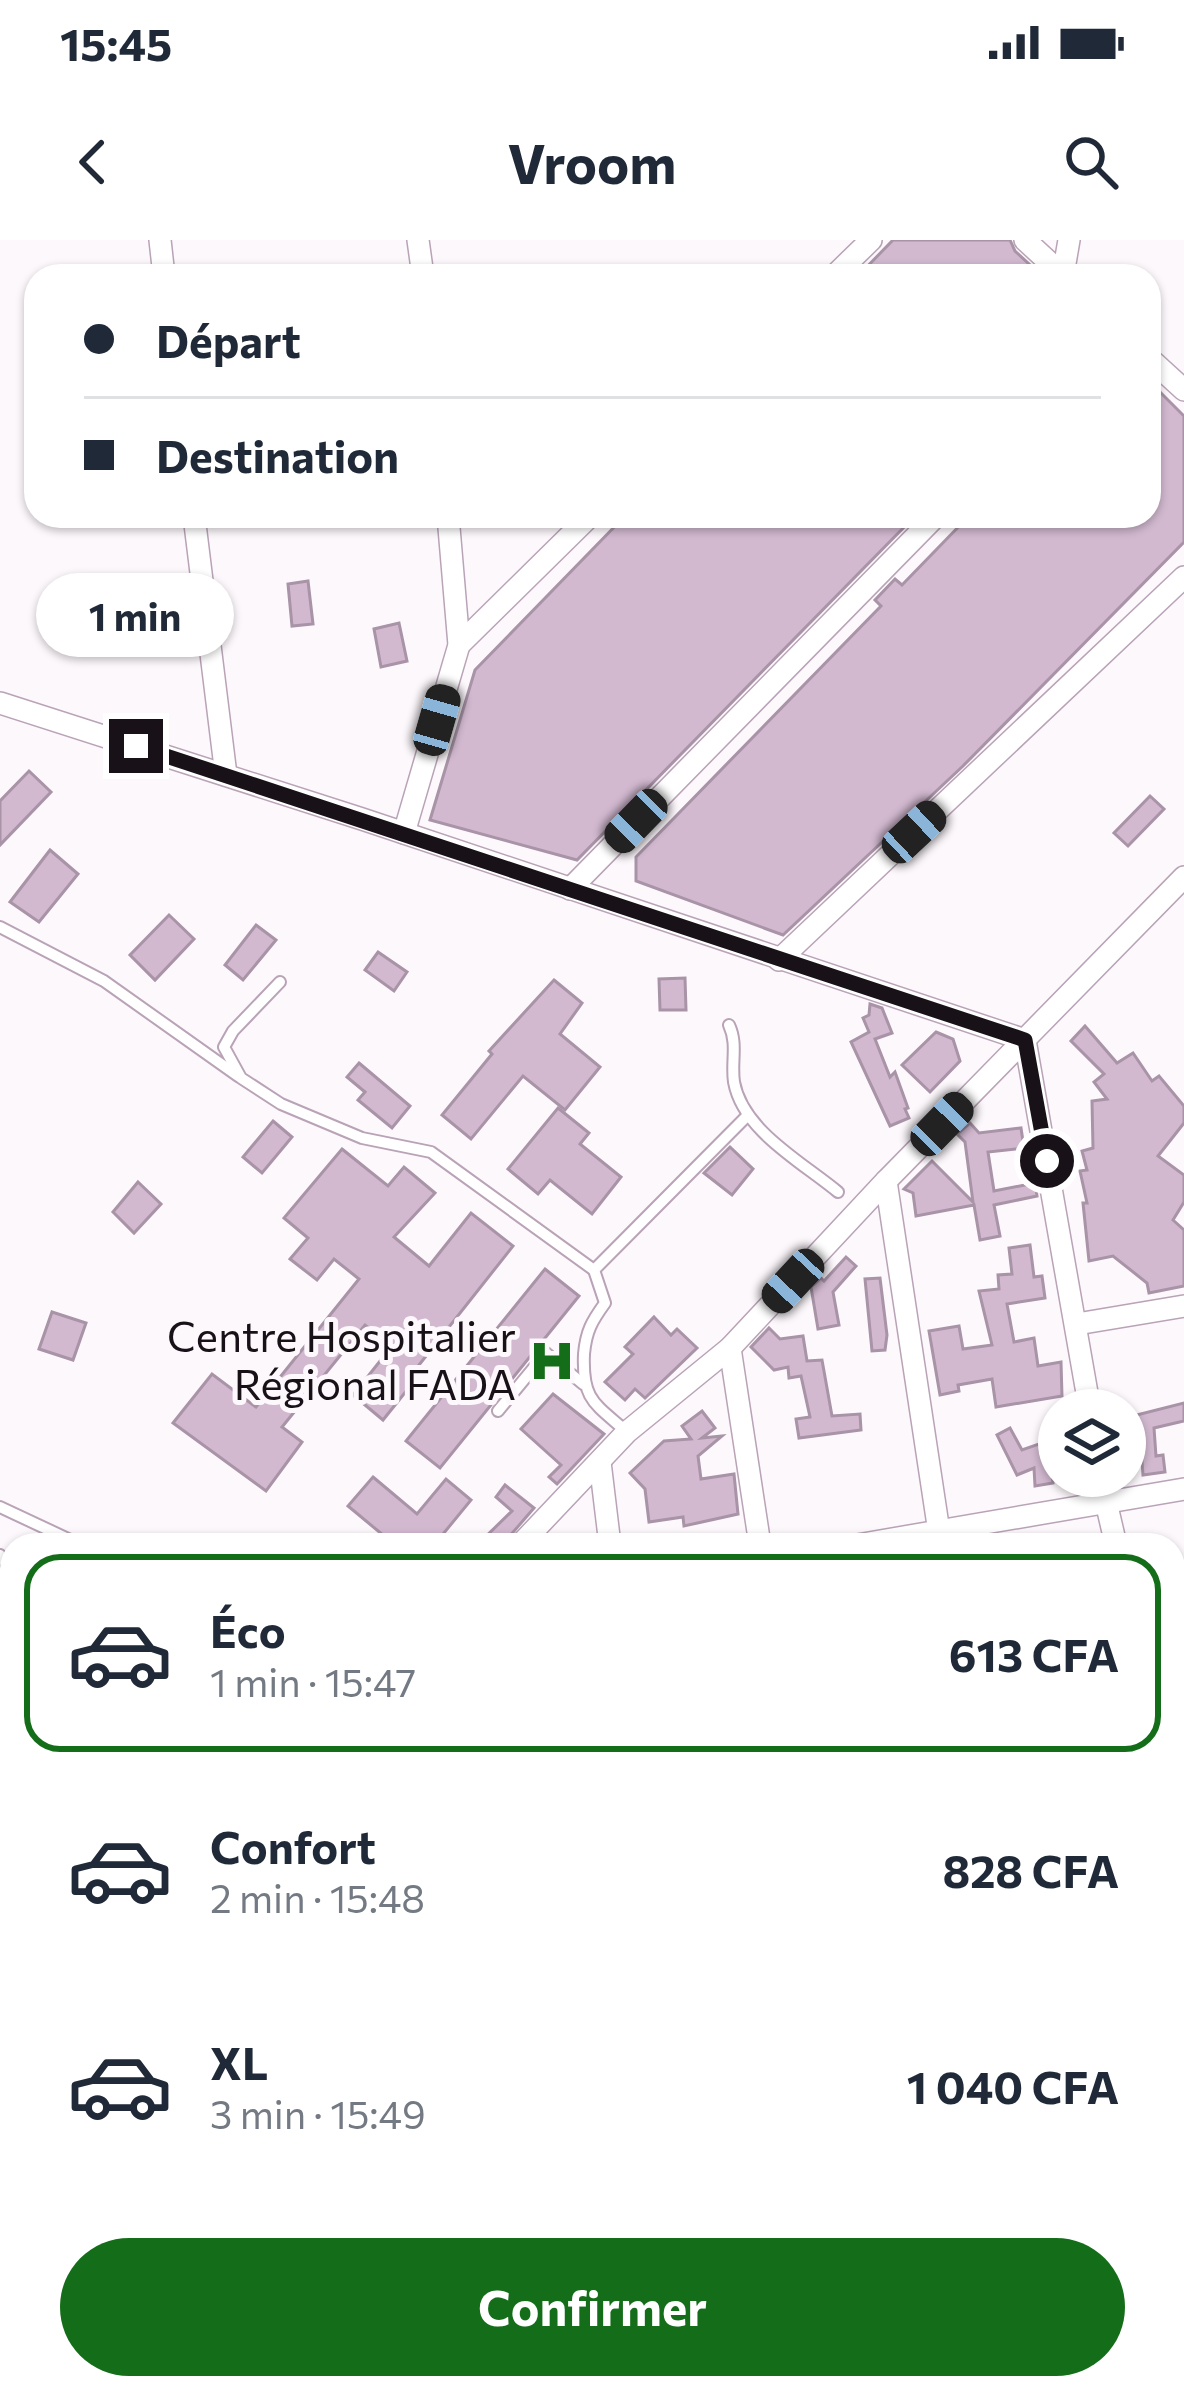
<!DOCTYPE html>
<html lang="fr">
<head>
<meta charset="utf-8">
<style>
	:root { --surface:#fff; --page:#f6f6f7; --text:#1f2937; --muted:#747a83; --line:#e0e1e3; --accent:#146d18 }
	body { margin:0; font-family:Commissioner,sans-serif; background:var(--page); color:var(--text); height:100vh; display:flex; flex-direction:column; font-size:45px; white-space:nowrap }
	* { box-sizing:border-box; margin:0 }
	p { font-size:39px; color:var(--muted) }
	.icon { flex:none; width:66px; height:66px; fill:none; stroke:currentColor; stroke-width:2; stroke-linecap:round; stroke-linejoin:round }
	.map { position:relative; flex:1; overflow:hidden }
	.panel { position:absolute; left:0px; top:1293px; width:1185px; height:867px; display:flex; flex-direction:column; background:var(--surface); border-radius:36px 36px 0 0; box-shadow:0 3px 9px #0004 }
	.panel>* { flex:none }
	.top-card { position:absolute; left:24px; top:24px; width:1137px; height:264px; border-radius:36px; box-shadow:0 3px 9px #0004; display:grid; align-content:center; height:264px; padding:0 60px; background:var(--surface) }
	.controls { position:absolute; left:1038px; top:1149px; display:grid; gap:24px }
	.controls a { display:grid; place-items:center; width:108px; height:108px; border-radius:50%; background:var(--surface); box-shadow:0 3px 9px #0004; font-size:60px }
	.end { position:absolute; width:54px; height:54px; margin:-27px; border:15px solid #191118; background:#fff; box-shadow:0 0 0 6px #fff }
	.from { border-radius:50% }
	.bubble { position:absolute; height:84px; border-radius:42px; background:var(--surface); box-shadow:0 3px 9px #0004; font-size:39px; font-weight:700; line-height:84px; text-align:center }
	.car { position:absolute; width:36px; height:72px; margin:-36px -18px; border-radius:15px; box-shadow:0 0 9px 3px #0007; background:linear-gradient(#222 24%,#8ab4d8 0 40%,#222 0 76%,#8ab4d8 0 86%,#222 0) }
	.top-card b { display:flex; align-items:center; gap:42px; height:114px; font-size:45px }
	.top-card b+b { border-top:3px solid var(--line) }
	.top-card i { width:30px; height:30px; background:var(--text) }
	ul { padding:21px 0 0; list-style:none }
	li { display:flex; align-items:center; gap:36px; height:198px; margin:0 24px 18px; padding:0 36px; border:6px solid transparent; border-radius:36px }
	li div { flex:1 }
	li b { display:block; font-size:45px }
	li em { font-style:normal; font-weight:700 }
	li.current { border-color:var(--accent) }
	li>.icon { width:108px; height:108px; stroke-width:1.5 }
	.cta { display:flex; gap:24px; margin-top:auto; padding:24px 60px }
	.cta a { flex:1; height:138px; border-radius:72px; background:var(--accent); color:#fff; font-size:48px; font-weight:700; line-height:138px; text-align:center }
	.status { display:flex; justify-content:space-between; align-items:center; height:84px; padding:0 60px; background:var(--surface); direction:ltr }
	.status svg { height:33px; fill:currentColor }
	header { display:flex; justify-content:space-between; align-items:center; height:156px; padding:0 60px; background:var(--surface); font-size:54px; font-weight:700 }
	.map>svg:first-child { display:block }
	.building { fill:#d2b9d0; stroke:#a893a7; stroke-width:3 }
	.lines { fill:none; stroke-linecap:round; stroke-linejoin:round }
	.lane-casing { stroke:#b9a3b7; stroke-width:14 }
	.street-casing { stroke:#b9a3b7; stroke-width:24 }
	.lane { stroke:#fff; stroke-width:10 }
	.street { stroke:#fff; stroke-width:21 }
	.route { stroke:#191118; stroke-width:15 }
	.labels { text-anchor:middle; stroke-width:10; stroke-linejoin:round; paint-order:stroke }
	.poi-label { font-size:42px; fill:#191118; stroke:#fdf8fc; text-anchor:end }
</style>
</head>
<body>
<div class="status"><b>15:45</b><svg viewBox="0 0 49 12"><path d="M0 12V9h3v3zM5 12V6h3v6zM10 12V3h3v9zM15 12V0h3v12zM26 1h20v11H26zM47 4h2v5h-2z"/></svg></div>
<header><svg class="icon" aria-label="back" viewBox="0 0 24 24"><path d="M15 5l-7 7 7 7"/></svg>Vroom<svg class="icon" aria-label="search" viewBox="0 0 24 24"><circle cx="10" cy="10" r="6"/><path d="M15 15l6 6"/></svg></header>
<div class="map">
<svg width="1184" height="2158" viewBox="0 0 1184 2158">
	<rect width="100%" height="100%" fill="#fdf8fc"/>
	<g class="building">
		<polygon points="893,0 1010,0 1015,11 1042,36 858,36"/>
		<polygon points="1149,141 1184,176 1184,302 963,526 783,695 636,641 636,617 881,366 875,360 895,339 902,345 969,276 1149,276"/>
		<polygon points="625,276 915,276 577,620 430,580 475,430"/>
		<polygon points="308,341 313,384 292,386 288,344"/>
		<polygon points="399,383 407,421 381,427 374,389"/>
		<polygon points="29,531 51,552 0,605 0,561"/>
		<polygon points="1150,556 1164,569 1128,606 1114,593"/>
		<polygon points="50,610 78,634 39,682 10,662"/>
		<polygon points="169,675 194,699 155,740 130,715"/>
		<polygon points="256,685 276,700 243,740 225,725"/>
		<polygon points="378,712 407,732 394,751 365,730"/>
		<polygon points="685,738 686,770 660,770 659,739"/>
		<polygon points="554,740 582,763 560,794 600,827 565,870 523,836 471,899 442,875 492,814 489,811"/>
		<polygon points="870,764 882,768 892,793 875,799 890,837 895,832 908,868 905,869 909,878 890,886 851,802 869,792 863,778 869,775"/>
		<polygon points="1085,786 1117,823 1133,813 1152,841 1159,836 1184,866 1184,883 1158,916 1184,935 1184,962 1173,980 1184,990 1184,1046 1149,1053 1147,1043 1113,1016 1089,1021 1083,963 1087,963 1080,931 1087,930 1082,911 1093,908 1092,861 1107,859 1094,842 1104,834 1071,801"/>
		<polygon points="936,792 953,799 960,821 930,852 902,825"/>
		<polygon points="359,823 410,866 392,888 358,860 365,852 347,837"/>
		<polygon points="558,868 589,893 580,904 621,937 592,974 550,940 538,954 508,929"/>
		<polygon points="273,881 292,897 262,933 243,917"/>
		<polygon points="970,883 979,893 1021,888 1024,908 988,912 994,951 1035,943 1037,956 994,965 1000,996 980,1000 974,965 916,976 913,953 904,949 932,921 973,962 965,902 957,894"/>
		<polygon points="730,907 753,929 732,955 704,933"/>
		<polygon points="342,909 388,946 404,927 435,953 394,997 429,1026 471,973 513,1006 415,1130 420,1134 383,1180 353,1155 392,1106 365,1085 282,1187 302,1202 266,1251 173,1183 212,1134 256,1167 359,1039 334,1019 317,1040 290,1019 308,998 284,978"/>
		<polygon points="138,942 161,964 134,993 113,972"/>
		<polygon points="1030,1005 1034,1037 1042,1036 1045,1058 1007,1064 1014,1102 1034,1098 1038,1126 1061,1122 1062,1156 996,1167 992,1139 958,1145 959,1151 940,1155 929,1091 959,1086 963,1109 992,1105 979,1051 999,1049 998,1035 1012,1034 1009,1008"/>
		<polygon points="846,1017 856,1026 833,1052 839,1085 818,1089 811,1047 821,1038 824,1041"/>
		<polygon points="545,1029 579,1056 440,1228 406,1201"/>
		<polygon points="880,1038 887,1095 885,1110 872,1111 865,1039"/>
		<polygon points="52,1072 86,1083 73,1120 39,1109"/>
		<polygon points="654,1077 671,1095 677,1089 697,1108 645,1158 635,1149 625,1160 605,1142 633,1114 625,1107"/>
		<polygon points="769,1088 780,1099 803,1096 807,1121 822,1120 832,1176 860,1174 861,1190 799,1198 796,1179 810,1177 801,1136 789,1138 788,1127 774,1130 751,1107"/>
		<polygon points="553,1154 604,1194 557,1244 549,1237 561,1225 521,1189"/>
		<polygon points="1184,1163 1184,1181 1154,1188 1156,1216 1163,1215 1165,1232 1143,1235 1141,1208 1125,1210 1125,1178"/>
		<polygon points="702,1171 715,1188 702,1198 722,1196 698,1216 701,1239 734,1234 738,1274 684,1286 683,1277 649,1282 645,1249 630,1233 664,1201 691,1199 682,1186"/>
		<polygon points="1010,1188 1022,1210 1059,1197 1059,1221 1051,1225 1053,1243 1035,1246 1034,1228 1017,1235 997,1195"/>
		<polygon points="373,1237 417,1274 446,1239 471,1260 434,1305 395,1305 348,1266"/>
		<polygon points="505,1245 534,1268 502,1305 477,1305 512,1271 496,1257"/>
	</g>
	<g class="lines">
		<g class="lane-casing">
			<g id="lane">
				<polyline points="0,687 104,741 238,836"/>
				<polyline points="280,742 233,791 224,807 241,838 281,864 362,898 431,912 594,1030"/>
				<path d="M729 785C738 804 731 822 734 842 743 891 802 922 838 952"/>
				<polyline points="498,1171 546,1113 583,1144"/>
				<path d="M627 1192C594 1163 582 1160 584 1114 586 1091 592 1081 605 1063L594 1030 746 877"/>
				<polyline points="0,1267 81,1305"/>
				<polyline points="0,1315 12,1332"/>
			</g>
		</g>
		<g class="street-casing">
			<g id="street">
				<polyline points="160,0 164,36"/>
				<polyline points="418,0 423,36"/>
				<polyline points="1025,0 1064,36"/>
				<polyline points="1063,35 1069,0"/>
				<polyline points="834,36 871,0"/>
				<polyline points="1149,118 1184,150"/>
				<polyline points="194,276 226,535"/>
				<polyline points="459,405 590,276"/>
				<polyline points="0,463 362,579 1025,800 1090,1170"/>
				<polyline points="404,593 459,405 448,276"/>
				<polyline points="570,649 936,276"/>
				<polyline points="779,720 1184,337"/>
				<polyline points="886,941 941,1305"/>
				<polyline points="1077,1084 1184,1066"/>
				<polyline points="730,1108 760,1305"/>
				<polyline points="600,1222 610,1305"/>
				<polyline points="1100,1236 1116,1305"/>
				<polyline points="520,1305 627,1192 730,1108 886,941 1184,637"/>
				<polyline points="857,1305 1184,1249"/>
				<polyline points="1173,1516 1184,1514"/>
				<polyline points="1173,1699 1184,1698"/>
				<polyline points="0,1791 12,1790"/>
				<polyline points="1173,1824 1184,1898"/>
				<polyline points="0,1839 12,1826"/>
				<polyline points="1173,2044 1184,2042"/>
				<polyline points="0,2060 12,2058"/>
				<polyline points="216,2148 218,2158"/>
				<polyline points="379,2148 380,2158"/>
				<polyline points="548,2148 550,2158"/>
				<polyline points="896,2148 898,2158"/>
				<polyline points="1074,2148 1075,2158"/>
				<polyline points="614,2158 663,2148"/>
			</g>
		</g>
		<use href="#lane" class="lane"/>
		<use href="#street" class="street"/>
	</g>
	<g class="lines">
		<polyline class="route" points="136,506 1025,800 1047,921"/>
	</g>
	<defs>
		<g id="hospital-bare" transform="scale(3.6)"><path d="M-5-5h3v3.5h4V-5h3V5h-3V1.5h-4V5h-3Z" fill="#146d18" stroke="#fdf8fc" stroke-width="2.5" paint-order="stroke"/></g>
	</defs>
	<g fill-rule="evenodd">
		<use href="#hospital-bare" x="552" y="1121"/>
	</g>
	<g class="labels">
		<g class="poi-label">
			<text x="516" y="1112">Centre Hospitalier<tspan x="516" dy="48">Régional FADA</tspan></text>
		</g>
	</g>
</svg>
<div class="controls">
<a><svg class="icon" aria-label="layers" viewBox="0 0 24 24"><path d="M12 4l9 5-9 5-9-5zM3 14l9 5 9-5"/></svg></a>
</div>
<i class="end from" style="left:1047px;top:921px"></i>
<i class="end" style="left:136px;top:506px"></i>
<div class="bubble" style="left:36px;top:333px;width:198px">1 min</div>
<i class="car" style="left:437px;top:480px;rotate:16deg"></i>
<i class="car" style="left:636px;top:581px;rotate:224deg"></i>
<i class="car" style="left:914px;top:592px;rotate:47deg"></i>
<i class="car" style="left:942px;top:884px;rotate:44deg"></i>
<i class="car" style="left:793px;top:1041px;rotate:223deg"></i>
<div class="top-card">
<b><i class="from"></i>Départ</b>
<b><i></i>Destination</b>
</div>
<section class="panel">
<ul>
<li class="current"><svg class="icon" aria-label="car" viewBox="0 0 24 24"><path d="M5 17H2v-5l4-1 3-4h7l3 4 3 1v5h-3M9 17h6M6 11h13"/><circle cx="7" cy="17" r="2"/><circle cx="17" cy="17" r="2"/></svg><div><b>Éco</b><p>1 min · 15:47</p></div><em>613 CFA</em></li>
<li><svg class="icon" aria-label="car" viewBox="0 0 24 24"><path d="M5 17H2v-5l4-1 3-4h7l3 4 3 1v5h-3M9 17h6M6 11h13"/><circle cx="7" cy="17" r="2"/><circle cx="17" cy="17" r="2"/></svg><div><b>Confort</b><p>2 min · 15:48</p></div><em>828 CFA</em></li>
<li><svg class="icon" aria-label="car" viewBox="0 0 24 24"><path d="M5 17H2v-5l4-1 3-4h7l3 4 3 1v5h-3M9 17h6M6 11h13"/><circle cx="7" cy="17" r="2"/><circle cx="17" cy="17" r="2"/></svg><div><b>XL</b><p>3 min · 15:49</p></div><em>1 040 CFA</em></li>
</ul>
<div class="cta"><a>Confirmer</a></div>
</section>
</div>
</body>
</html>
